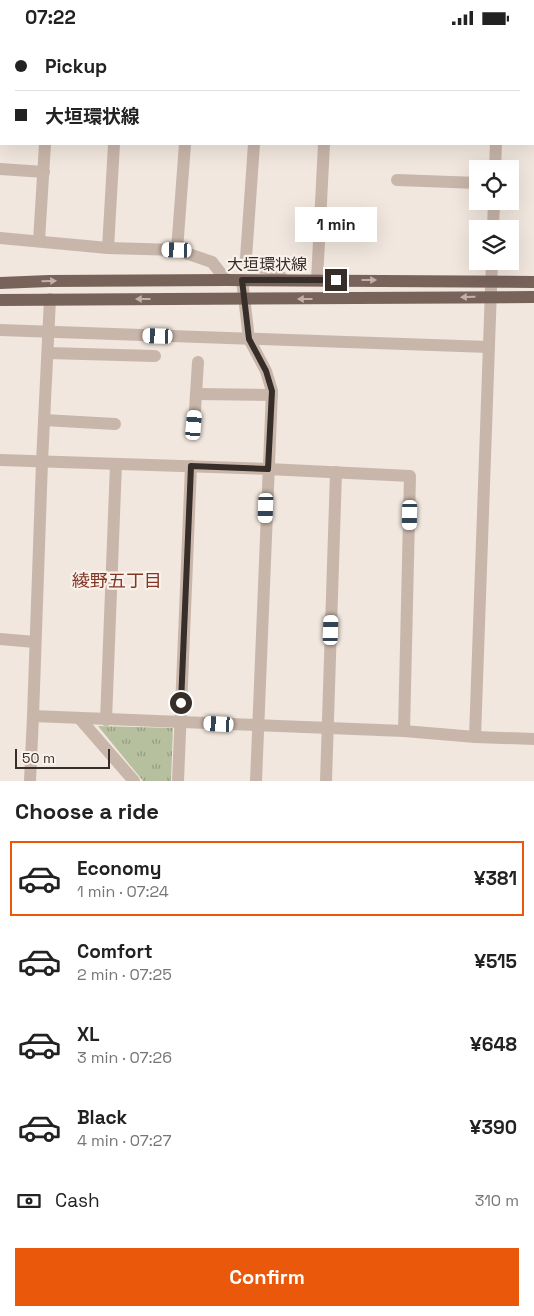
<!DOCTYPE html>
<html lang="en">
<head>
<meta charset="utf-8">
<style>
	:root { --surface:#fff; --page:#f6f6f6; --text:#222; --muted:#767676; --line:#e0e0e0; --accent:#ea580c }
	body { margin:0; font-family:"Space Grotesk","Noto Sans JP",sans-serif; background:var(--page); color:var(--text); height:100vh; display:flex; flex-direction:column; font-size:19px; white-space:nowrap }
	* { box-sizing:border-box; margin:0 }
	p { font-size:16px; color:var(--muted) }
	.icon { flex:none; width:28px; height:28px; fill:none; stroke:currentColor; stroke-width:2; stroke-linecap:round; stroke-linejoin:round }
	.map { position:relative; height:746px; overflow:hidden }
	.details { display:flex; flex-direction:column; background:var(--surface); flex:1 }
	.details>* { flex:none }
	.hud { position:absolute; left:0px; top:0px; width:535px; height:110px; box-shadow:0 5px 20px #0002; display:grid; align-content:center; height:110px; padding:0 15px; background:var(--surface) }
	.fabs { position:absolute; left:469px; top:125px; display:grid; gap:10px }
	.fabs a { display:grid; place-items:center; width:50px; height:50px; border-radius:0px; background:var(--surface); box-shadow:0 5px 20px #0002; font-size:25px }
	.scale { position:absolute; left:15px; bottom:12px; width:95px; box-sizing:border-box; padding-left:5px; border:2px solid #372d29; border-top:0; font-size:14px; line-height:18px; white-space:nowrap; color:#372d29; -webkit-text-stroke:4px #f9f1ea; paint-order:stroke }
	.end { position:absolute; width:22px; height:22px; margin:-11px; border:6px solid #372d29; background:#fff; box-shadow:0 0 0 2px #fff }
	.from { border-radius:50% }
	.bubble { position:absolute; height:35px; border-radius:0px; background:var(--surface); box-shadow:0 5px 20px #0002; font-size:16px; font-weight:800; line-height:35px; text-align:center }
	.car { position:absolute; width:15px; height:30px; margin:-15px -8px; border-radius:6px; box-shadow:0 0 4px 1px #0007; background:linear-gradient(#fff 24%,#345 0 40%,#fff 0 76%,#345 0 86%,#fff 0) }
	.hud b { display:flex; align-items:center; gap:18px; height:48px; font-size:19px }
	.hud b+b { border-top:1px solid var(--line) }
	.hud i { width:12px; height:12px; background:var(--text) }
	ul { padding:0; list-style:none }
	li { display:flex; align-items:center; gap:15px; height:75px; margin:0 10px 8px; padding:0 5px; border:2px solid transparent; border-radius:0px }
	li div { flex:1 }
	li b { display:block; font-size:19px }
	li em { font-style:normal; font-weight:800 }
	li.current { border-color:var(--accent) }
	li>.icon { width:45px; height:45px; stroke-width:1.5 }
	h2 { padding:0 15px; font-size:22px; line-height:60px }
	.pay { display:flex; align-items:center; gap:12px; height:55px; padding:0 15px; font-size:19px }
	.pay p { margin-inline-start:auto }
	.button { display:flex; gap:10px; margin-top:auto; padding:10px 15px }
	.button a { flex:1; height:58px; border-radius:0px; background:var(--accent); color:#fff; font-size:20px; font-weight:800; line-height:58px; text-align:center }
	.status { display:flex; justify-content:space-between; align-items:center; height:35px; padding:0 25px; background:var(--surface); direction:ltr }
	.status svg { height:14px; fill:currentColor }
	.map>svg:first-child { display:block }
	.park { fill:url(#park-tufts) }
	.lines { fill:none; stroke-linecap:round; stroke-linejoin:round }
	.minor { stroke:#c9b6aa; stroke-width:12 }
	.major { stroke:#78635b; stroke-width:12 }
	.oneway { fill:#bfb1aa }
	.route { stroke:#372d29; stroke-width:6 }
	.labels { text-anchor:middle; stroke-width:4.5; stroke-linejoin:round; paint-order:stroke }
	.street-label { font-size:16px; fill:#372d29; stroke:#f9f1ea }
	.neighbourhood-label { font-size:18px; fill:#823726; stroke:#f9f1ea }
</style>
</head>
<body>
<div class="status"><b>07:22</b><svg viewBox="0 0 49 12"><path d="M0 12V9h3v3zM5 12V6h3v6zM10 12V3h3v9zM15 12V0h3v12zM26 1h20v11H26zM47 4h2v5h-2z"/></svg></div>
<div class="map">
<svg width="534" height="746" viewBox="0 0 534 746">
	<defs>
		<pattern id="park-tufts" width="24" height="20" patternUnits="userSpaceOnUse" patternTransform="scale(1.25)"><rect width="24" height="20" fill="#b6c09e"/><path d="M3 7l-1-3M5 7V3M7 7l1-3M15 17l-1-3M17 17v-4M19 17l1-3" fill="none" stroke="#959c81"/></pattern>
	</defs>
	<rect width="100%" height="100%" fill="#f1e7de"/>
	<polygon class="park" points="98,691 173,693 171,746 143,746"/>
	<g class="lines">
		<g class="minor">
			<polyline points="0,1 10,1"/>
			<polyline points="49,1 49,0"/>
			<polyline points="120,1 120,0"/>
			<polyline points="236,1 240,0"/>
			<polyline points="262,1 262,0"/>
			<polyline points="330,1 331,0"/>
			<polyline points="500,1 500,0"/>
			<polyline points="0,66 1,66"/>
			<polyline points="254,109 246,223 250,231 272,234 284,245"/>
			<polyline points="0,134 44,137"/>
			<polyline points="495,134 496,109"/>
			<polyline points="397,145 478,148"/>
			<polyline points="493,194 494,166"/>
			<polyline points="0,203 108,213 177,215 212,227 226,245"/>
			<polyline points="39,206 45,109"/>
			<polyline points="108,213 114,109"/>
			<polyline points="177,215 185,109"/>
			<polyline points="242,245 249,304 266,336 272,356 256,746"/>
			<polyline points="317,245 324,109"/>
			<polyline points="50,264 42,427 33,681 404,696 475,702 534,704"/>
			<polyline points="0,295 489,312"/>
			<polyline points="48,318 155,321"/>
			<polyline points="196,359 272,360"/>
			<polyline points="44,385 115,389"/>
			<polyline points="194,391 198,327"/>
			<polyline points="0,425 268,434 410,441 404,696"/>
			<polyline points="0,604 35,607"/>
			<polyline points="80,684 134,746"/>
			<polyline points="106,685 116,429"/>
			<polyline points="475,702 492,226"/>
			<polyline points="30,746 33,681"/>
			<polyline points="178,746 191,431"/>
			<polyline points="326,746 336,437"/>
		</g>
		<g class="major">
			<polyline points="0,248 49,246 226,245 534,247"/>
			<polyline points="0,265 534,262"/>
		</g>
	</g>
	<defs><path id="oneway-solid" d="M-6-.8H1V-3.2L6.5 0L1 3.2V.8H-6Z" transform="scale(1.25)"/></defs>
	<g class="oneway">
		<use href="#oneway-solid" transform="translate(369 245)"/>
		<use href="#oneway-solid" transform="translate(49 246) rotate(-2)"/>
		<use href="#oneway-solid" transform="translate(468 262) rotate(179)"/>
		<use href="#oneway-solid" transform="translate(143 264) rotate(-180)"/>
		<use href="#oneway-solid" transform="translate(305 264) rotate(-180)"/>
	</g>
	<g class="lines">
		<polyline class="route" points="181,668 191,431 268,434 272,356 266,336 249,304 242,245 336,245"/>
	</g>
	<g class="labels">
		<g class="street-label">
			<text x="267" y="235">大垣環状線</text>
		</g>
		<g class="neighbourhood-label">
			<text x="117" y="552">綾野五丁目</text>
		</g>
	</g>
</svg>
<div class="fabs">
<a><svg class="icon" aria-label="locate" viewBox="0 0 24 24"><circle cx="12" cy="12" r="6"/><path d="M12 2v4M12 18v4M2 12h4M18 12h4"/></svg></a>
<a><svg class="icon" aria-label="layers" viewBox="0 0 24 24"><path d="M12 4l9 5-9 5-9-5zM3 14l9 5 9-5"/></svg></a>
</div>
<div class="scale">50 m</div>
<i class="end from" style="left:181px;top:668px"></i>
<i class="end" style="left:336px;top:245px"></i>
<div class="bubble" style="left:295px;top:172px;width:82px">1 min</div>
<i class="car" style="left:177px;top:215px;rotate:272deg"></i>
<i class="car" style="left:158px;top:301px;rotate:272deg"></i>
<i class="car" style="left:194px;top:390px;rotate:5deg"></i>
<i class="car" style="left:266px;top:473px;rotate:182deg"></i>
<i class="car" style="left:410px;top:480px;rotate:181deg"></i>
<i class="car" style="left:331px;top:595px;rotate:2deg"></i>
<i class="car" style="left:219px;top:689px;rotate:273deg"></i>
<div class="hud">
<b><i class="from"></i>Pickup</b>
<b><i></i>大垣環状線</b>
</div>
</div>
<section class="details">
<h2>Choose a ride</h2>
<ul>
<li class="current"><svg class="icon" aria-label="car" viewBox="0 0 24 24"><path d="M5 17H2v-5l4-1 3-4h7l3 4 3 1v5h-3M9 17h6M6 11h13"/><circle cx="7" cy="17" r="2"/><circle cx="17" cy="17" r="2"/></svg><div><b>Economy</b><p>1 min · 07:24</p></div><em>¥381</em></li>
<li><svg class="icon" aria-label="car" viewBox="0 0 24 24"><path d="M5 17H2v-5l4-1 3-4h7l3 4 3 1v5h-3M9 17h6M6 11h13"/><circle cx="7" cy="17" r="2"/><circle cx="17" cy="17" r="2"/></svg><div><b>Comfort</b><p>2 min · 07:25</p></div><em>¥515</em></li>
<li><svg class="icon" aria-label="car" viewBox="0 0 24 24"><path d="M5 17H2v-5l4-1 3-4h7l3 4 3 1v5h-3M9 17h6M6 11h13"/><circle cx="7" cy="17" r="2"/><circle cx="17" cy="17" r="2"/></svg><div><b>XL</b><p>3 min · 07:26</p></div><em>¥648</em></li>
<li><svg class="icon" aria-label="car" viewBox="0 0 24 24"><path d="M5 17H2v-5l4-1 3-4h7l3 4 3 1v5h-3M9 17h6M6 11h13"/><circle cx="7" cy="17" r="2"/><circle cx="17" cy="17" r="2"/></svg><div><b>Black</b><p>4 min · 07:27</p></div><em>¥390</em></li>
</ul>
<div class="pay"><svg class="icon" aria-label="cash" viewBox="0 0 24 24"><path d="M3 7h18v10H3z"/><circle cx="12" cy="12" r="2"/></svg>Cash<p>310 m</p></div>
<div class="button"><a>Confirm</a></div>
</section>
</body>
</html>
